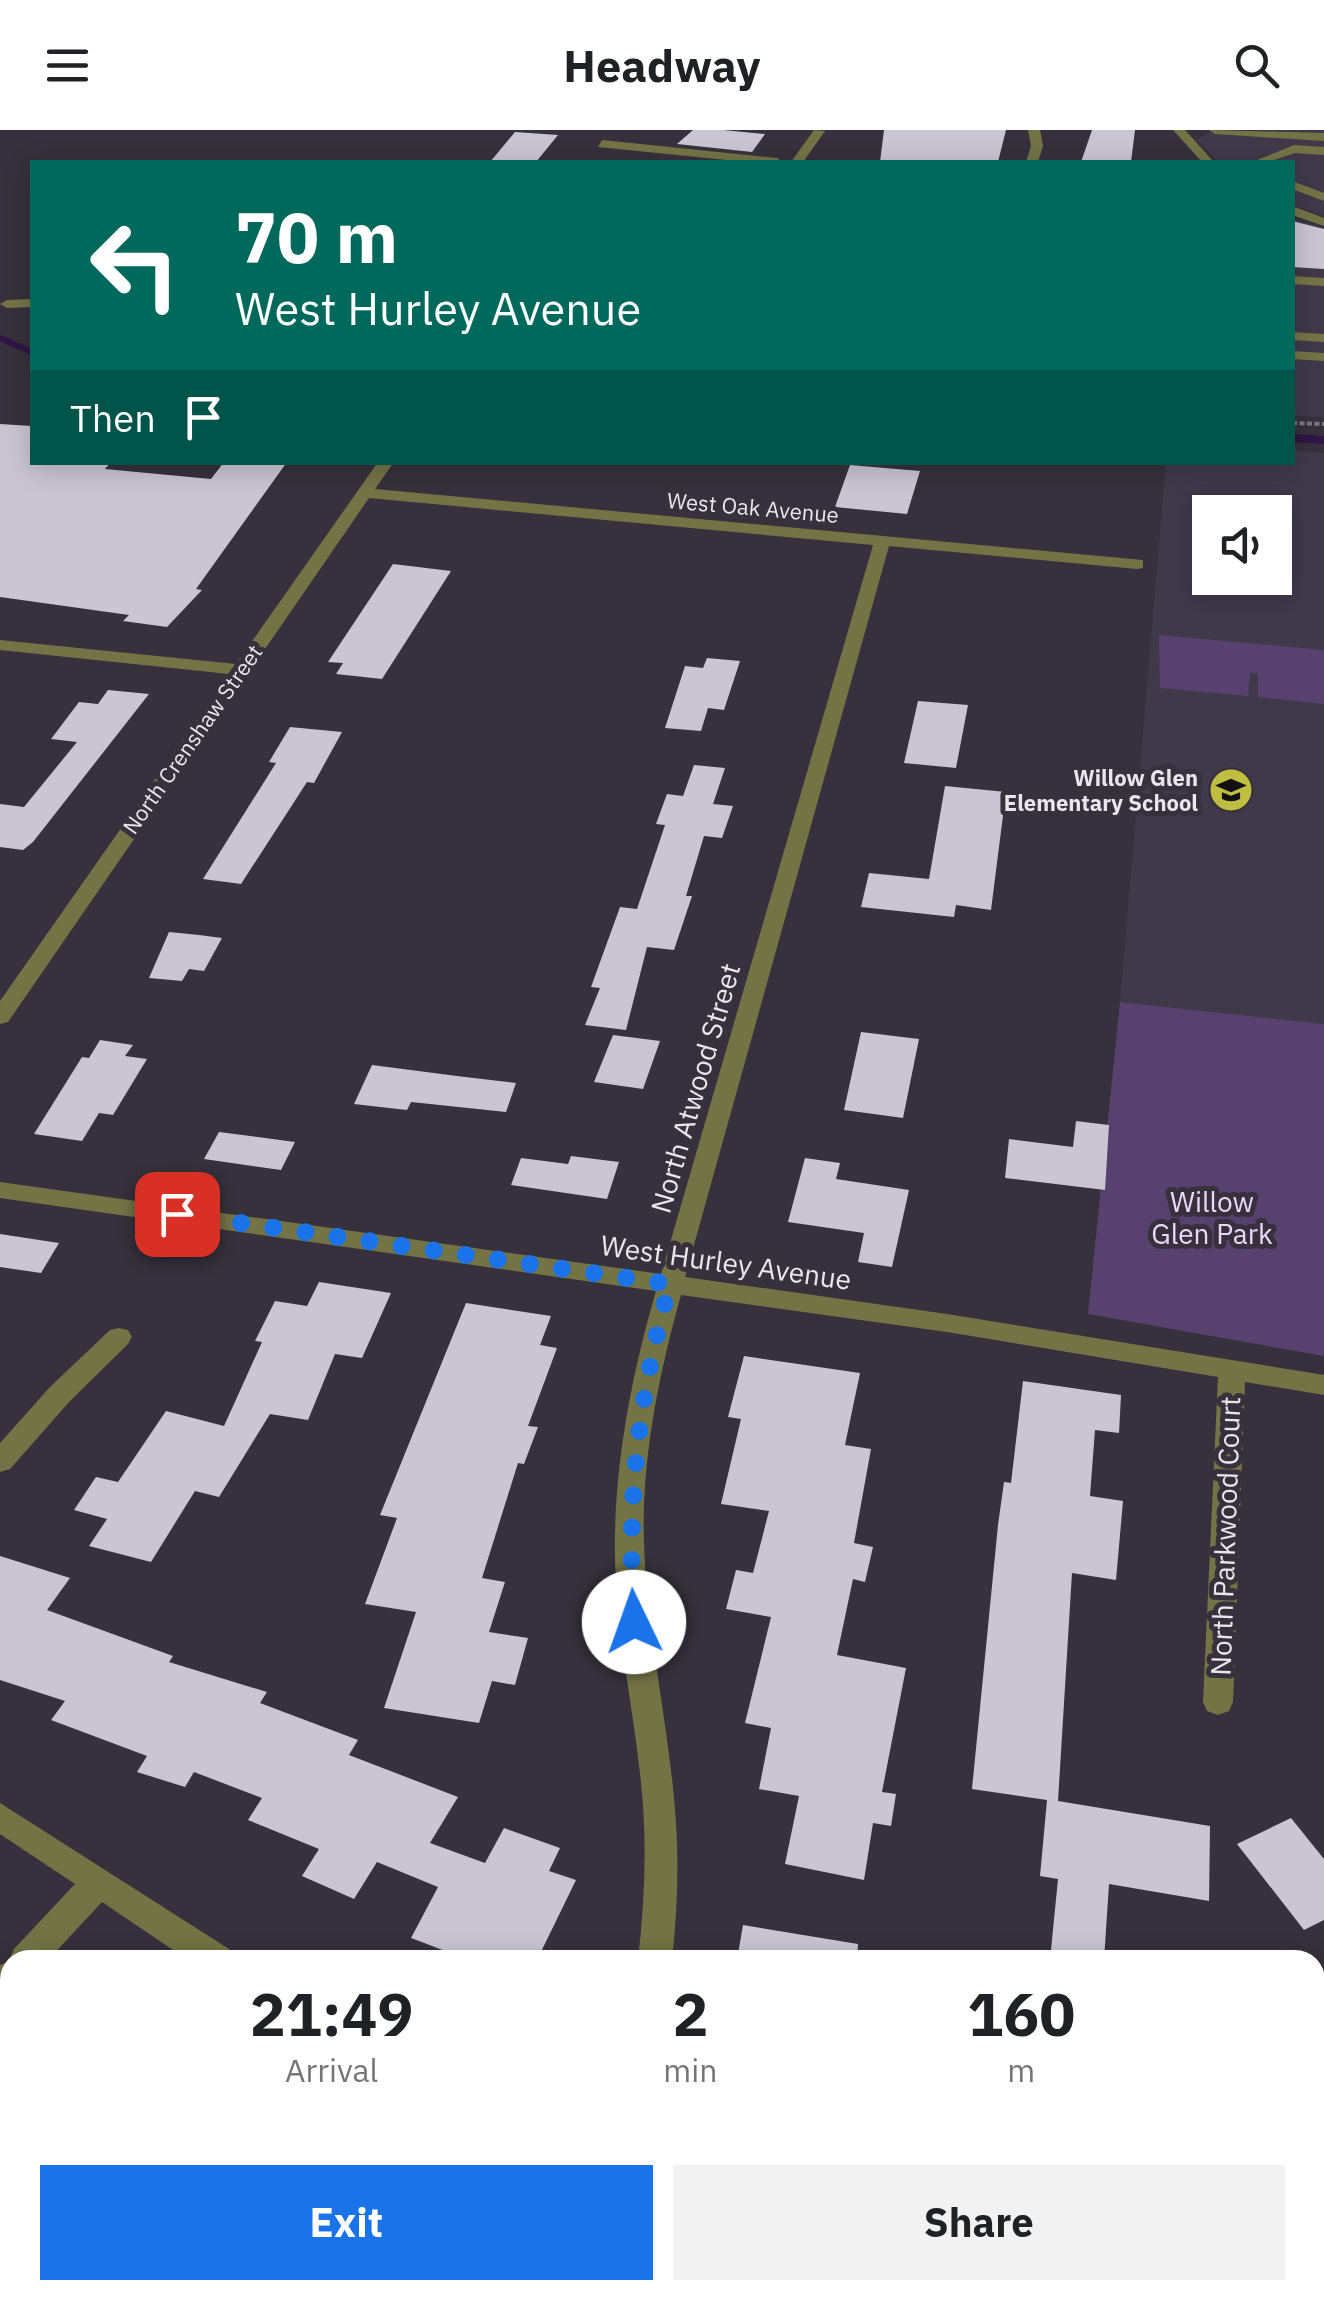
<!DOCTYPE html>
<style>
:root{--surface:#fff;--page:#f2f2f2;--text:#202124;--muted:#757577;--accent:#1a73e8}
body{margin:0;font-family:"IBM Plex Sans",sans-serif;background:var(--page);color:var(--text);height:100vh;display:flex;flex-direction:column;font-size:38px;white-space:nowrap}
*{box-sizing:border-box;margin:0}
p{font-size:32px;color:var(--muted)}
.icon{flex:none;width:55px;height:55px;fill:none;stroke:currentColor;stroke-width:2;stroke-linecap:round;stroke-linejoin:round}
.map{position:relative;flex:1;overflow:hidden}
.panel{position:absolute;left:0px;top:1820px;width:1325px;height:350px;display:flex;flex-direction:column;background:var(--surface);border-radius:30px 30px 0 0;box-shadow:0 5px 25px #0003}
.panel>*{flex:none}
.top-card{position:absolute;left:30px;top:30px;width:1265px;height:305px;border-radius:0px;box-shadow:0 5px 25px #0003;background:#00695c;color:#fff;overflow:hidden}
.controls{position:absolute;left:1192px;top:365px;display:grid;gap:20px}
.controls a{display:grid;place-items:center;width:100px;height:100px;border-radius:0px;background:var(--surface);box-shadow:0 5px 25px #0003;font-size:50px}
.pin{position:absolute;display:grid;place-items:center;width:85px;height:85px;color:#fff;margin:-42px;border-radius:20px;box-shadow:0 5px 15px #0006}
.me{position:absolute;width:110px;margin:-55px;rotate:357deg;stroke-linejoin:round;filter:drop-shadow(0 0 8px #0008)}
.turn{display:flex;align-items:center;gap:35px;height:210px;padding:0 40px;font-size:45px}
.turn .icon{width:130px;height:130px;stroke-width:2.5}
.turn b{display:block;font-size:70px;line-height:85px}
.then{display:flex;align-items:center;height:95px;padding:0 40px;background:#0003;gap:20px;font-size:38px}
.eta{display:flex;justify-content:space-evenly;align-items:center;height:170px;text-align:center}
.eta b{font-size:60px;font-weight:700;line-height:70px}
.action{display:flex;gap:20px;margin-top:auto;padding:20px 40px}
.action a{flex:1;height:115px;border-radius:0px;background:var(--accent);color:#fff;font-size:40px;font-weight:700;line-height:115px;text-align:center}
.action a+a{background:var(--page);color:var(--text)}
header{display:flex;justify-content:space-between;align-items:center;height:130px;padding:0 40px;background:var(--surface);font-size:45px;font-weight:700}
.map>svg:first-child{display:block}
.built{fill:#40394a;fill-rule:evenodd}
.green{fill:#57426f}
.lines{fill:none;stroke-linecap:round;stroke-linejoin:round}
.stream-far1{stroke:#2e1645;stroke-width:6}
.stream{stroke:#2e1645;stroke-width:8}
.building{fill:#cac5d3}
.path{stroke:#7c7881;stroke-width:4;stroke-dasharray:5 2.5;stroke-linecap:butt}
.minor{fill:#737446;fill-rule:evenodd}
.route{stroke:#1a73e8;stroke-width:18;stroke-dasharray:0 32.4}
.labels{text-anchor:middle;dominant-baseline:central;stroke-width:10;stroke-linejoin:round;paint-order:stroke}
.far-street-label{font-size:22px;fill:#e9e6ed;stroke:#36313c}
.far-poi-label{font-size:22px;font-weight:bold;fill:#e9e6ed;stroke:#36313c;text-anchor:end}
.street-label{font-size:28px;fill:#e9e6ed;stroke:#36313c}
.park-label{font-size:28px;fill:#e5d8f8;stroke:#36313c}
</style>
<header><svg class="icon" aria-label="menu" viewBox="0 0 24 24"><path d="M4 6h16M4 12h16M4 18h16"/></svg>Headway<svg class="icon" aria-label="search" viewBox="0 0 24 24"><circle cx="10" cy="10" r="6"/><path d="M15 15l6 6"/></svg></header>
<div class="map">
<svg width="1324" height="2170" viewBox="0 0 1324 2170">
<rect width="100%" height="100%" fill="#36313c"/>
<g class="built">
<path d="M1215 0H1324V86L1293 75 1292 32H1219L1196 10Z"/>
<path d="M1292 88 1324 98V288L1293 285Z"/>
<path d="M1293 320 1324 323V894L1120 872 1166 333 1292 332ZM1210 382H1275V448H1210Z"/>
</g>
<g class="green">
<path d="M1159 505 1324 520V574L1258 567V544L1250 543 1248 566 1160 558Z"/>
<path d="M1120 872 1324 894V1226L1088 1184Z"/>
</g>
<g class="lines">
<path class="stream-far1" d="M0 208 32 222"/>
<path class="stream" d="M1292 308 1324 310"/>
</g>
<g class="building">
<path d="M693 0H723L765 4 752 22 677 14Z"/>
<path d="M884 0H1006L998 32H880Z"/>
<path d="M1092 0H1135L1131 32H1081Z"/>
<path d="M515 2 558 5 536 32H490Z"/>
<path d="M1292 91 1324 99V139L1292 137Z"/>
<path d="M0 294 32 296V332H111L105 339 211 349 224 332H287L196 459 202 460 167 497 123 491 129 485 0 467Z"/>
<path d="M850 335 920 341 907 384 835 377Z"/>
<path d="M393 434 451 441 382 549 336 544 343 533 328 532Z"/>
<path d="M707 528 740 531 724 580 708 578 701 601 665 598 685 536 703 538Z"/>
<path d="M108 560 149 564 33 712 23 720 0 717V674L24 677 77 612 51 609 79 572 98 574Z"/>
<path d="M918 571 968 575 956 638 904 633Z"/>
<path d="M290 597 342 602 314 653 307 652 241 754 203 749 276 633 269 632Z"/>
<path d="M694 635 725 638 713 674 733 676 722 708 704 706 686 766H692L674 820 647 817 626 900 585 895 600 858 591 857 620 777 637 779 665 695 656 694 667 664 683 666Z"/>
<path d="M945 656 1006 662 991 780 956 775 954 787 861 777 869 743 929 749Z"/>
<path d="M169 802 199 805 222 808 204 841 189 839 182 851 149 848Z"/>
<path d="M861 902 919 909 903 988 844 980Z"/>
<path d="M613 905 660 911 643 959 594 952Z"/>
<path d="M100 910 133 915 125 926 147 929 113 985 99 983 82 1011 34 1004 82 927 89 928Z"/>
<path d="M372 935 457 946 516 953 506 982 411 972 407 980 354 974Z"/>
<path d="M1076 991 1109 995 1105 1060 1005 1048 1009 1009 1073 1017Z"/>
<path d="M219 1002 295 1012 281 1040 204 1029Z"/>
<path d="M571 1026 619 1032 607 1069 511 1055 521 1028 568 1034Z"/>
<path d="M805 1028 840 1033 836 1049 909 1060 892 1137 858 1132 864 1103 788 1092Z"/>
<path d="M0 1104 59 1113 41 1143 0 1137Z"/>
<path d="M319 1152 391 1163 362 1228 335 1224 308 1290 270 1284 219 1367 195 1361 151 1432 89 1416 107 1389 74 1380 96 1347 118 1352 166 1281 224 1296 262 1212 255 1211 275 1171 307 1176Z"/>
<path d="M466 1173 551 1186 540 1215 557 1218 528 1296 538 1297 524 1334 518 1333 482 1448 505 1452 489 1502 528 1508 515 1555 492 1551 479 1593 384 1578 416 1482 365 1474 397 1388 380 1385Z"/>
<path d="M744 1226 860 1243 845 1315 871 1319 854 1413 873 1417 865 1452 853 1449 837 1525 906 1538 882 1662 896 1664 891 1696 873 1693 864 1750 785 1734 799 1666 759 1659 771 1598 745 1593 771 1487 726 1479 736 1440 753 1443 769 1381 721 1374 741 1289 728 1287Z"/>
<path d="M1023 1251 1121 1265 1119 1303 1095 1300 1090 1366 1123 1371 1116 1450 1072 1443 1058 1671 1210 1696 1209 1771 1109 1754 1104 1830H1050L1058 1749 1040 1746 1047 1670 972 1659 998 1395 1004 1352 1011 1353Z"/>
<path d="M0 1426 70 1448 47 1480 173 1526 169 1532 267 1562 260 1573 358 1610 349 1625 458 1667 430 1713 485 1733 504 1698 560 1718 549 1741 576 1750 537 1830H469L411 1808 438 1757 377 1732 354 1769 302 1746 319 1719 248 1690 262 1668 194 1642 185 1657 137 1642 147 1626 51 1590 65 1571 0 1550Z"/>
<path d="M1291 1688 1324 1729V1790L1304 1800 1237 1714Z"/>
<path d="M743 1795 858 1814 857 1830H737Z"/>
</g>
<g class="lines">
<path class="path" d="M1292 293 1324 294"/>
<g class="minor">
<path d="M814 0 825 1 803 32H791Z"/>
<path d="M1028 0H1040L1043 16 1038 32H1026L1031 16Z"/>
<path d="M1173 0H1185L1214 32H1202Z"/>
<path d="M1209 0 1324 3V11L1215 4Z"/>
<path d="M602 10 777 28 783 32H746L598 17Z"/>
<path d="M1294 15 1324 17V25L1295 23 1268 32H1252Z"/>
<path d="M1292 51 1324 63V71L1292 59Z"/>
<path d="M1292 76 1324 88V96L1292 85Z"/>
<path d="M1292 146 1324 148V156L1292 154Z"/>
<path d="M32 169V177L7 178 0 174 7 170Z"/>
<path d="M1292 202 1324 204V212L1292 210Z"/>
<path d="M1292 221 1324 223V231L1292 229Z"/>
<path d="M378 332H394L375 359 1143 430V438L1137 439 889 416 685 1147 947 1184 1324 1245V1265L1245 1252 1233 1572 1229 1581 1218 1585 1207 1581 1203 1572 1218 1247 947 1202 681 1165C659 1243 641 1332 644 1413 647 1507 670 1599 676 1693 679 1739 677 1784 672 1830H638C643 1785 646 1740 644 1694 640 1598 613 1504 615 1407 616 1325 633 1240 656 1161L0 1068V1052L661 1144 873 415 369 368 8 892 0 894V871L229 544 0 520V510L236 534Z"/>
<path d="M119 1198 128 1200 132 1207 128 1214 70 1271 10 1339 0 1342V1313L50 1257 110 1200Z"/>
<path d="M0 1673 229 1819 234 1830H188L102 1772 48 1830H10V1869L0 1873V1835L10 1831 9 1830 14 1819 75 1754 0 1704Z"/>
<path d="M1315 2112 1324 2114V2152L1315 2150Z"/>
<path d="M1315 2150 1319 2170H1281V2160H1315Z"/>
<path d="M556 2160H594L590 2170H552Z"/>
</g>
</g>
<g class="lines">
<path class="route" d="M177 1084 670 1154C638 1267 626 1374 634 1492"/>
</g>
<defs>
<symbol id="school-disc" viewBox="-11 -11 22 22"><circle r="9.5" fill="#bfbe41" stroke="#36313c"/><path d="M0-5L7-2L0 1L-7-2ZM-4 1L0 2.5L4 1V4Q0 6-4 4Z" fill="#111"/></symbol>
</defs>
<g fill-rule="evenodd">
<use href="#school-disc" x="1206" y="635" width="50" height="50"/>
</g>
<g class="labels">
<g class="far-street-label">
<text transform="translate(753 377) rotate(5)">West Oak Avenue</text>
<text transform="translate(192 609) rotate(-55)">North Crenshaw Street</text>
</g>
<g class="far-poi-label">
<text x="1198" y="647">Willow Glen<tspan x="1198" dy="25">Elementary School</tspan></text>
</g>
<g class="street-label">
<text transform="translate(695 958) rotate(-74)">North Atwood Street</text>
<text transform="translate(726 1132) rotate(8)">West Hurley Avenue</text>
<text transform="translate(1225 1406) rotate(-88)">North Parkwood Court</text>
</g>
<g class="park-label">
<text x="1212" y="1071">Willow<tspan x="1212" dy="32">Glen Park</tspan></text>
</g>
</g>
</svg>
<div class="controls">
<a><svg class="icon" aria-label="sound" viewBox="0 0 24 24"><path d="M4 9h4l5-4v14l-5-4H4zM17 9q2 3 0 6"/></svg></a>
</div>
<div class="pin" style="left:177px;top:1084px;background:#d93025"><svg class="icon" aria-label="arrive" viewBox="0 0 24 24"><path d="M6 21V4h12l-3 4 3 4H6"/></svg></div>
<svg class="me" style="left:634px;top:1492px" viewBox="-20 -20 40 40"><circle r="19" fill="#fff"/><path d="M0-13L10 11 0 6-10 11z" fill="#1a73e8"/></svg>
<div class="top-card">
<div class="turn"><svg class="icon" aria-label="left" viewBox="0 0 24 24"><path d="M17 20v-9H6M10 6l-5 5 5 5"/></svg><div><b>70 m</b>West Hurley Avenue</div></div>
<div class="then">Then<svg class="icon" aria-label="arrive" viewBox="0 0 24 24"><path d="M6 21V4h12l-3 4 3 4H6"/></svg></div>
</div>
<section class="panel">
<div class="eta">
<div><b>21:49</b><p>Arrival</p></div>
<div><b>2</b><p>min</p></div>
<div><b>160</b><p>m</p></div>
</div>
<div class="action"><a>Exit</a><a>Share</a></div>
</section>
</div>
